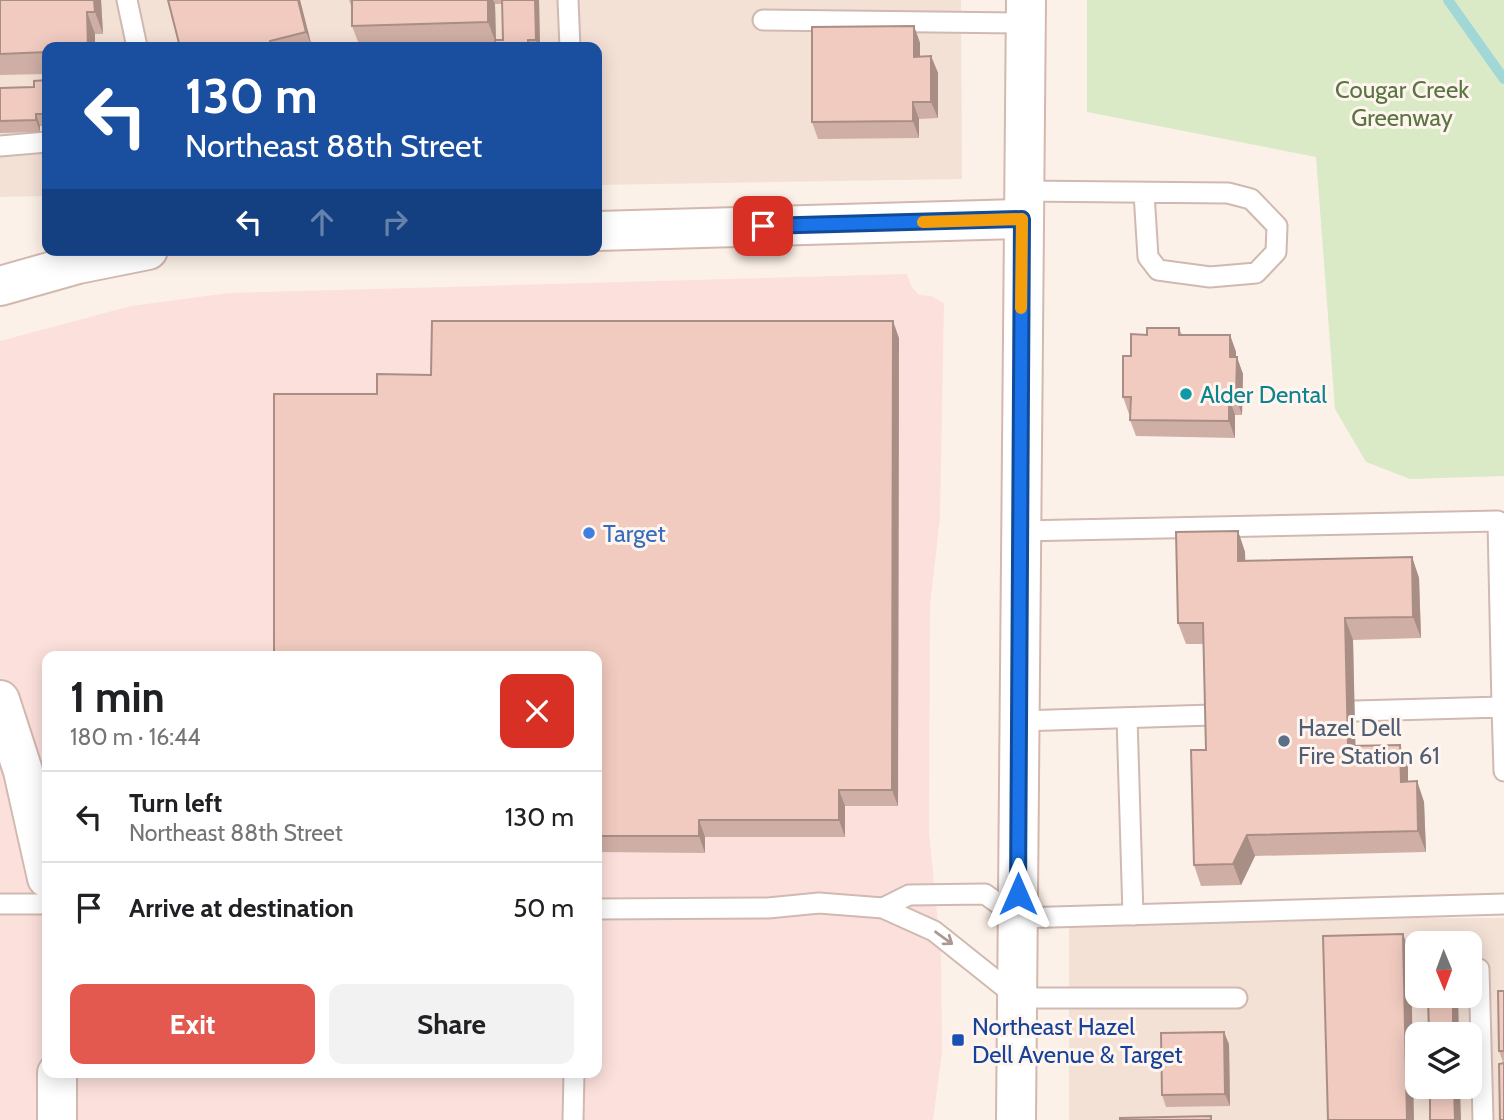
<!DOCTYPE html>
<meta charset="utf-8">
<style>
:root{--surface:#fff;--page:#f2f2f2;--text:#202124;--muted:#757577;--line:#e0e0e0;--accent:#e35950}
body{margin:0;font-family:Cabin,sans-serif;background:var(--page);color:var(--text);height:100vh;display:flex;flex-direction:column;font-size:26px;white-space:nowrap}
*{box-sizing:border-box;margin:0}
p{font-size:23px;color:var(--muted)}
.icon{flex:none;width:38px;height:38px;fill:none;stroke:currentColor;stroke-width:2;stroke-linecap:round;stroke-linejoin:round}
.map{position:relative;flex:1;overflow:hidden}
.drawer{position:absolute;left:42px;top:651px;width:560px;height:427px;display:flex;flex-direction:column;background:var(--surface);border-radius:14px;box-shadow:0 4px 18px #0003}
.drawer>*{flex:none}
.hud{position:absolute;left:42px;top:42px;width:560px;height:214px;border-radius:14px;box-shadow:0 4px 18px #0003;background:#1a4fa0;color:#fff;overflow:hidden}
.needle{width:46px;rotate:179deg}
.fabs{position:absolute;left:1405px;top:931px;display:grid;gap:14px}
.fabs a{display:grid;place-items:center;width:77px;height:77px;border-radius:14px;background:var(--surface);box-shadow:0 4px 18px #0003;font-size:35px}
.pin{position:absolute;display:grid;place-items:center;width:60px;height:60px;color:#fff;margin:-30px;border-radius:14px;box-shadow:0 4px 10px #0006}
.me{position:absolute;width:77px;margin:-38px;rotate:0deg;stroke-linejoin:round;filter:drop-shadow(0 0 5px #0008)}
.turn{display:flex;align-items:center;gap:24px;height:147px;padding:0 28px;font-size:32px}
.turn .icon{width:91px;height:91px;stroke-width:2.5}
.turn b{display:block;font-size:49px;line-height:60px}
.lanes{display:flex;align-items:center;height:66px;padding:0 28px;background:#0003;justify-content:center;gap:35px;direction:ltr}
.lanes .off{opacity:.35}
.round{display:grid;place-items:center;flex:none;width:74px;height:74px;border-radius:14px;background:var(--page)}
.head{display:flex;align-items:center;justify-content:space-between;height:119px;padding:0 28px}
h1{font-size:42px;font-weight:800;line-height:52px}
.cta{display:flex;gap:14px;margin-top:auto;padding:14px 28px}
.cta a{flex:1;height:80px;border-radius:14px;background:var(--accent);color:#fff;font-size:28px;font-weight:800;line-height:80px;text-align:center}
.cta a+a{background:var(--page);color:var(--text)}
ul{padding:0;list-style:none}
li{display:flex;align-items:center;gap:21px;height:91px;padding:0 28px;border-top:2px solid var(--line)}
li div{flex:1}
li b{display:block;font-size:26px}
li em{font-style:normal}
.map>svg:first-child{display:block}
.residential{fill:#f4e1d6;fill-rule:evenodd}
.commercial{fill:#fce0dc;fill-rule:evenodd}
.green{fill:#daeac6}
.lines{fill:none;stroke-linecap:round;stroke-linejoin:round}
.stream{stroke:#a2d7d7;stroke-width:10}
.lane-casing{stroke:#d0b9b0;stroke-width:23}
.secondary-casing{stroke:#d3b8ae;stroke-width:42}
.lane{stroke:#fff;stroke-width:19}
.secondary{stroke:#fff;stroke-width:38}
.wall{fill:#cfafa5}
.shaded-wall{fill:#a98e86}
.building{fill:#f1cbc0;stroke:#a98e86;stroke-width:2}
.oneway{stroke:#ad9894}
.route-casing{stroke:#114b97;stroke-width:18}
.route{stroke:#1a73e8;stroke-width:12}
.slow{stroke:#f59e0b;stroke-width:12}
.culture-dot{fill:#0f9aa8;stroke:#fff5ee;stroke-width:2.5}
.shop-dot{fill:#3f7fe0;stroke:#fff5ee;stroke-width:2.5}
.service-dot{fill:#5c6f8a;stroke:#fff5ee;stroke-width:2.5}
.transit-dot{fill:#1a4fb4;stroke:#fff5ee;stroke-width:2.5}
.labels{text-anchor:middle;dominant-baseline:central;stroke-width:6;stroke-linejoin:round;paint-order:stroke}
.park-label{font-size:24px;fill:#597541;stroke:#fff5ee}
.culture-label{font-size:24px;fill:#0d838f;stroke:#fff5ee;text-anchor:start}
.shop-label{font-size:24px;fill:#366cbe;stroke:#fff5ee;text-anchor:start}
.service-label{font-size:24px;fill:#4e5e75;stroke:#fff5ee;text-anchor:start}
.transit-label{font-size:24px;fill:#164399;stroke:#fff5ee;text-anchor:start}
</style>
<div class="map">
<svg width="1504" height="1120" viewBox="0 0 1504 1120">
<rect width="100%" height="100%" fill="#fcf1e8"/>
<g class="residential">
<path d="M0 0H961L962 179 597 185V47H47V196L0 197Z"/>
<path d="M1069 917 1504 918V1120H1069ZM1418 943H1470V996H1418ZM1418 1034H1470V1087H1418Z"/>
</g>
<path class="commercial" d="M907 274 911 286 919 295 931 296 944 303 940 518 930 605 929 832 941 955 942 1052 933 1120H0V341L131 306 229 293ZM47 656H597V1073H47Z"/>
<path class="green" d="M1087 0H1504V476L1410 479 1366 462 1335 409 1316 157 1087 112Z"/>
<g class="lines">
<path class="stream" d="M1448 0 1504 79"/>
<defs>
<g id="lane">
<path d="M127 0 137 47"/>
<path d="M568 0 570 47"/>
<path d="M763 20 1025 23"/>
<path d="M0 146 47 142"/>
<path d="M1022 191 1228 193 1251 199 1277 226 1276 252 1256 273 1210 277 1158 270 1148 257 1144 193"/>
<path d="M1020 531 1498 521 1502 707"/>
<path d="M1355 711 1502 707 1504 771"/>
<path d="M1127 718 1133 915"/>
<path d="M1019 721 1212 715"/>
<path d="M0 904H47"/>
<path d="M883 908 909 895 985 894 1018 918 1504 904"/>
<path d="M597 909 768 908 819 903 883 908 934 931 1018 998H1237"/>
<path d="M1479 969 1483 1120"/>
<path d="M573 1120 574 1073"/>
</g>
<g id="secondary">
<path d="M597 231 1022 219"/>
<path d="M0 286 78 264 148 250"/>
<path d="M0 700 23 771 47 878"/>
<path d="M57 1073V1120"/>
<path d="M1016 1120 1026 0"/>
</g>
</defs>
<use href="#lane" class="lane-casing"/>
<use href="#secondary" class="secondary-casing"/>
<use href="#lane" class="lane"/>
<use href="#secondary" class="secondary"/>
</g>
<g class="wall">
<path d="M0 0H101L103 34H95V47H47V74L0 75Z"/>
<path d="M300 0 312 47H180Z"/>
<path d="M349 0H502V4H495L496 40H503L502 0H539L540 47H495V43L360 47 352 26V8Z"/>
<path d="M914 26 920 43V56H931L938 73V118L919 119V138L818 139 812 122Z"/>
<path d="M47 80V126H40V132L0 133V88L34 87Z"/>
<path d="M1179 328 1182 335H1230L1236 352V357L1243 374 1242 415H1235V438L1136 436 1130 420V414H1129L1123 397 1131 356 1147 335Z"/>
<path d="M899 338 898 806H845V837H705V853L597 852V656L377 394 431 375Z"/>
<path d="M1238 531 1245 552V561L1412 557 1419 578 1421 638 1353 640 1355 746 1408 766V782L1417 781 1424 802 1426 852 1255 856 1241 885 1201 886 1194 865 1206 750 1203 644H1186L1178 623Z"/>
<path d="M1504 991V1062H1503L1499 1051Z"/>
<path d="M1229 1044 1230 1106 1166 1107 1162 1095Z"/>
</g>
<g class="shaded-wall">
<path d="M94 0H101L103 34 95 12Z"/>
<path d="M298 0H300L312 47 306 32Z"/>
<path d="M488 0H493L495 4 496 43 488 22Z"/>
<path d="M535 0H539L540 47H538L536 40Z"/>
<path d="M87 12 95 34V47H88Z"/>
<path d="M914 26 920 43V73L914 57Z"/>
<path d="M931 56 938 73V118L931 102Z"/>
<path d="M913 102 919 119V138L913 121Z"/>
<path d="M36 114 40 126V132L36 120Z"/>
<path d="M893 321 899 338 898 806 892 790Z"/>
<path d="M1230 335 1236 352V373L1230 357Z"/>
<path d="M1237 357 1243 374 1242 415 1236 398Z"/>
<path d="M1229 398 1235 415V438L1229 421Z"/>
<path d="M1238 531 1245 552 1246 582 1238 561Z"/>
<path d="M1412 557 1419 578 1421 638 1413 617Z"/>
<path d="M1345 618 1353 640 1356 767 1348 746Z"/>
<path d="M1400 745 1408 766V803L1401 782Z"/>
<path d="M1417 781 1424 802 1426 852 1418 831Z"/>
<path d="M839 790 845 806V837L839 820Z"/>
<path d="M699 820 705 837V853L699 836Z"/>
<path d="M1247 835 1255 856 1241 885 1233 864Z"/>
<path d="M1403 934 1411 955 1414 1120H1407Z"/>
<path d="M1453 996H1458L1459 1034H1453Z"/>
<path d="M1224 1032 1229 1044 1230 1106 1225 1094Z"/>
<path d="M1454 1087H1460L1461 1120H1455Z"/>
</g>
<g class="building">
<path d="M0 0H94L95 12H87L88 47H47V52L0 54Z"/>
<path d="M168 0H298L306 32 270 41 271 47H180Z"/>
<path d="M352 0H488V22L352 26Z"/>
<path d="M502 0H535L536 40H528V47H495V40H503Z"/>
<path d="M914 26V57L931 56V102H913V121L812 122V27Z"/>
<path d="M371 45 479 47H371Z"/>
<path d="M47 80V114H36V120L0 121V88L34 87V81Z"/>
<path d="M432 321H893L892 790H839V820H699V836H597V656H274V394H377V374L431 375Z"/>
<path d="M1147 328H1179V335H1230V357H1237L1236 398H1229V421L1130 420 1131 397H1123V356H1131V334L1147 335Z"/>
<path d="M1238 531V561L1412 557 1413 617 1345 618 1348 746 1400 745 1401 782 1417 781 1418 831 1247 835 1233 864 1194 865 1191 750H1206L1203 623H1178L1176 532Z"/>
<path d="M1403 934 1407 1120H1328L1323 936Z"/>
<path d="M1498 991H1504V1051H1499Z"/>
<path d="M1428 996H1453V1034H1429Z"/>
<path d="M1224 1032 1225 1094 1162 1095 1161 1033Z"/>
<path d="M1504 1063V1120H1500L1499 1064Z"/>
<path d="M1430 1087H1454L1455 1120H1430Z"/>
<path d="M1211 1116V1120H1120V1118Z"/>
</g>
<defs><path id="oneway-shaft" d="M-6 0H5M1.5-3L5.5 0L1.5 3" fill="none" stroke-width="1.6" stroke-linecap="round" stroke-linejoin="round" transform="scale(1.75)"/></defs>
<use class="oneway" href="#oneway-shaft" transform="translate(944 938) rotate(36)"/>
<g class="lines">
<defs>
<path id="route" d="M763 226 1022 219 1018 894"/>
</defs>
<use href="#route" class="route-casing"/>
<use href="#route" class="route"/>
<path class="slow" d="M923 222 1022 219 1021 308"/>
</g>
<circle class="culture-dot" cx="1186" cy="394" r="7"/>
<circle class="shop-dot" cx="589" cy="533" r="7"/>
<circle class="service-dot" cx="1284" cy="741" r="7"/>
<rect class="transit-dot" x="951" y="1033" width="14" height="14" rx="3.5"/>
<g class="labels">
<g class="park-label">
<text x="1402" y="89">Cougar Creek<tspan x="1402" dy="28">Greenway</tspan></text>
</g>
<g class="culture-label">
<text x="1200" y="394">Alder Dental</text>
</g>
<g class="shop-label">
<text x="603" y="533">Target</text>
</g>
<g class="service-label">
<text x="1298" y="727">Hazel Dell<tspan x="1298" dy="28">Fire Station 61</tspan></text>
</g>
<g class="transit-label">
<text x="972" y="1026">Northeast Hazel<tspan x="972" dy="28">Dell Avenue &amp; Target</tspan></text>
</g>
</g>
</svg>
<div class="fabs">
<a><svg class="needle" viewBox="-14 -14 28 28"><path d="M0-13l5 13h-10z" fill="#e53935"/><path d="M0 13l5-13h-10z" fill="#757577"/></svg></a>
<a><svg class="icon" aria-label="layers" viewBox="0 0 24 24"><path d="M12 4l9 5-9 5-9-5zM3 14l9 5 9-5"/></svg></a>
</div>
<div class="pin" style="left:763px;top:226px;background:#d93025"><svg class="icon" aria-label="arrive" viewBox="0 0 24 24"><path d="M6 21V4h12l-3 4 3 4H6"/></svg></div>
<svg class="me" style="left:1018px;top:894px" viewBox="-20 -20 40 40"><path d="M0-17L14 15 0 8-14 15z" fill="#1a73e8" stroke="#fff" stroke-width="4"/></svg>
<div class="hud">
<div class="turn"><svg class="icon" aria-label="left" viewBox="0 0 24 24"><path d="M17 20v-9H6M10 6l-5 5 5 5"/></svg><div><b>130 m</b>Northeast 88th Street</div></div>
<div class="lanes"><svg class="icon" aria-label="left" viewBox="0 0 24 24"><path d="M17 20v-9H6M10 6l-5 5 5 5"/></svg><svg class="icon off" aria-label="ahead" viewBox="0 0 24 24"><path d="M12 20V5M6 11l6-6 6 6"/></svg><svg class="icon off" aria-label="right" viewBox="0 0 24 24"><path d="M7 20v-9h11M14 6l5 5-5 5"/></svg></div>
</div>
<section class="drawer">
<div class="head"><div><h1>1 min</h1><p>180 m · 16:44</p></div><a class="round" style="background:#d93025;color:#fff"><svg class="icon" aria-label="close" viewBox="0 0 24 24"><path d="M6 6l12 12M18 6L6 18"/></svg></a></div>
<ul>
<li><svg class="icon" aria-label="left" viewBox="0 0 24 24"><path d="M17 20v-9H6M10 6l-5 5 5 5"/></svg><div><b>Turn left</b><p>Northeast 88th Street</p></div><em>130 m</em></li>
<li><svg class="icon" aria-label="arrive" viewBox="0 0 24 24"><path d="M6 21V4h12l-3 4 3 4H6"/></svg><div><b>Arrive at destination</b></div><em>50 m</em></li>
</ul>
<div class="cta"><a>Exit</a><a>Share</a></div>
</section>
</div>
